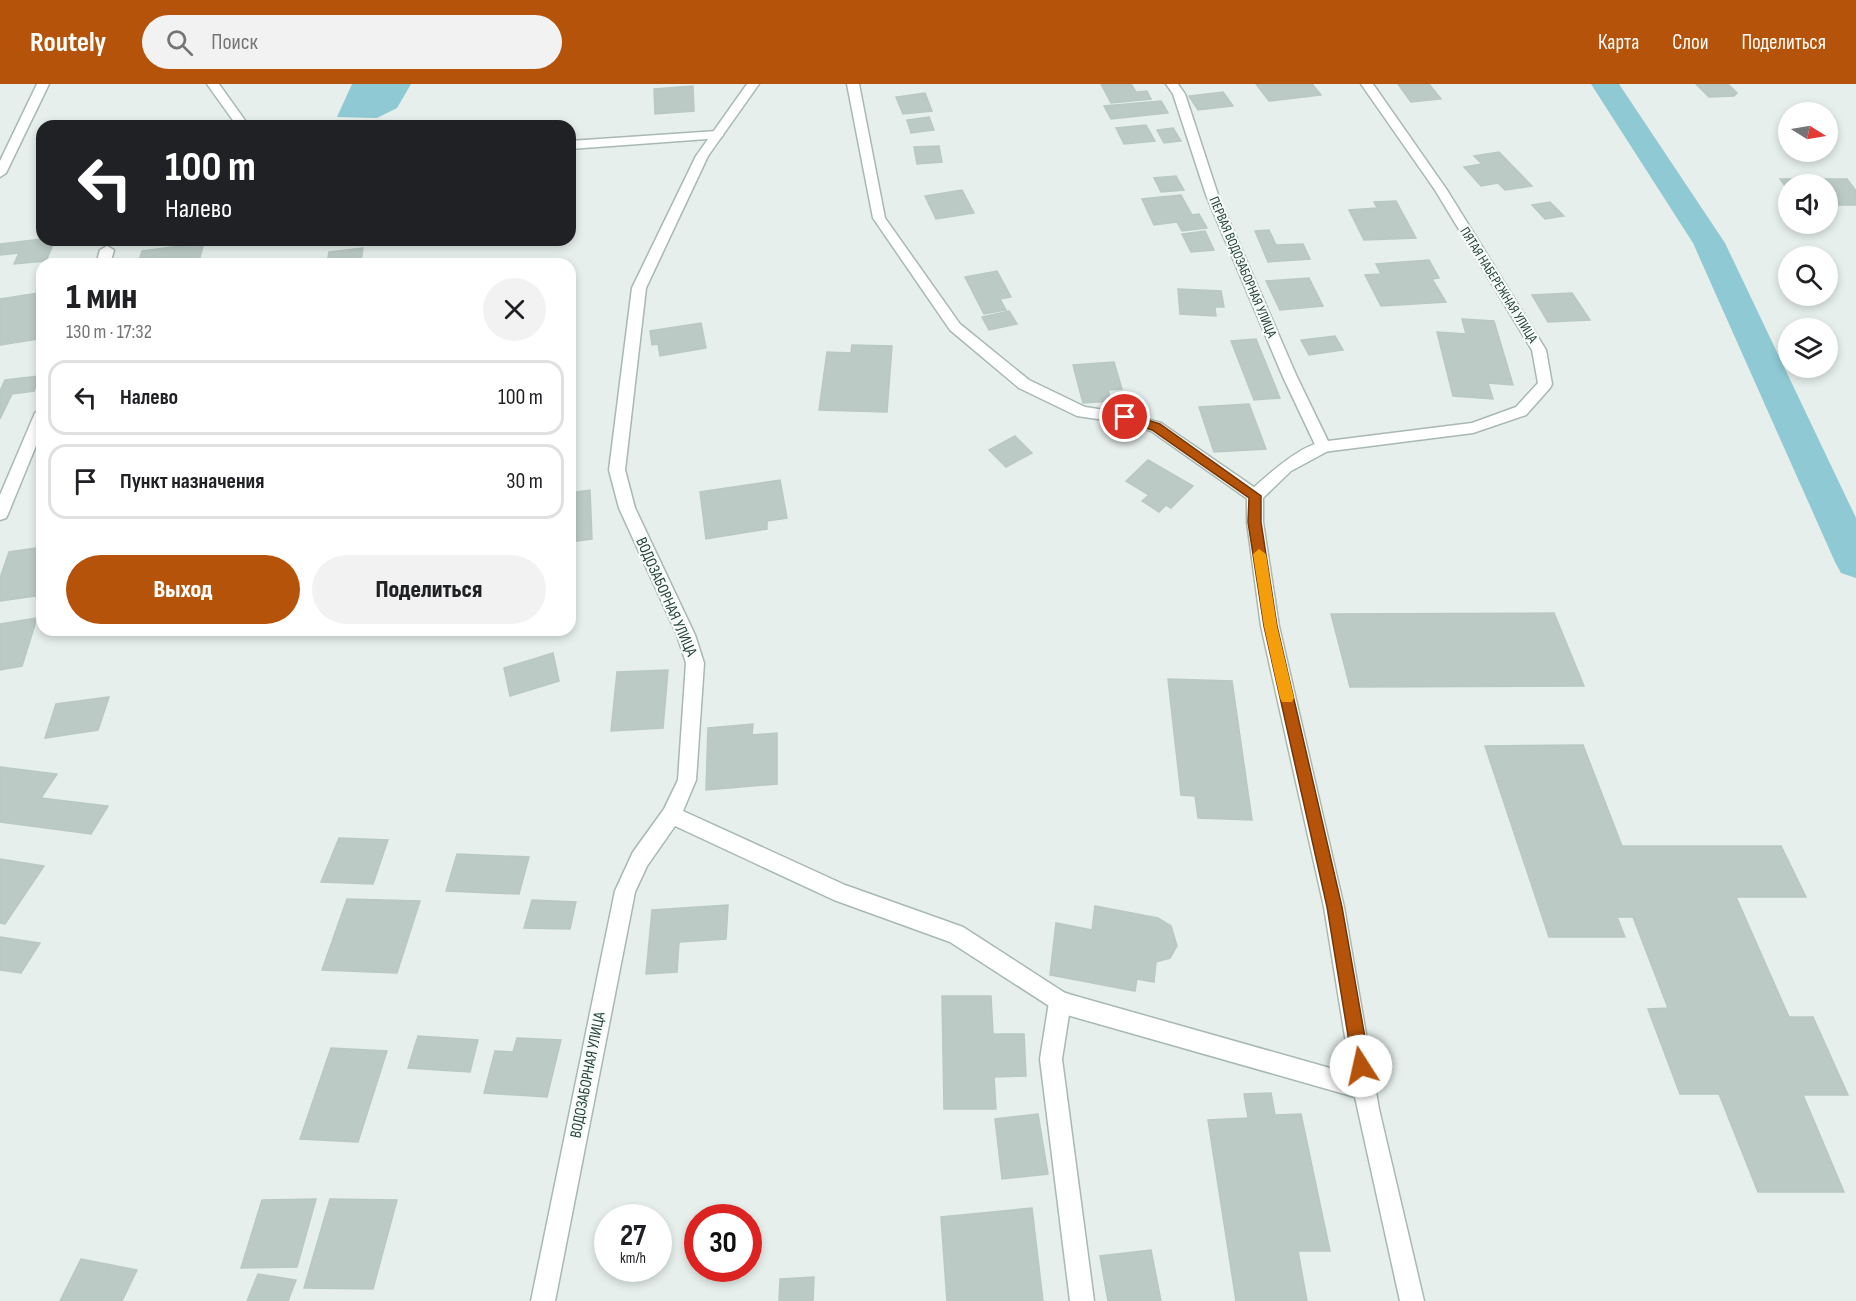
<!DOCTYPE html>
<html lang="ru">
<meta charset="utf-8">
<style>
:root{--surface:#fff;--page:#f2f2f2;--text:#202124;--muted:#757577;--line:#e0e0e0;--accent:#b45309}
body{margin:0;font-family:"Sofia Sans Condensed",sans-serif;background:var(--page);color:var(--text);height:100vh;display:flex;flex-direction:column;font-size:22px;white-space:nowrap}
*{box-sizing:border-box;margin:0}
p{font-size:20px;color:var(--muted)}
.icon{flex:none;width:33px;height:33px;fill:none;stroke:currentColor;stroke-width:2;stroke-linecap:round;stroke-linejoin:round}
.map{position:relative;flex:1;overflow:hidden}
.panel{position:absolute;left:36px;top:174px;width:540px;height:378px;display:flex;flex-direction:column;background:var(--surface);border-radius:18px;box-shadow:0 3px 9px #0003}
.panel>*{flex:none}
.top-card{position:absolute;left:36px;top:36px;width:540px;height:126px;border-radius:18px;box-shadow:0 3px 9px #0003;background:#202124;color:#fff;overflow:hidden}
.needle{width:39px;rotate:101deg}
.buttons{position:absolute;left:1778px;top:18px;display:grid;gap:12px}
.buttons a{display:grid;place-items:center;width:60px;height:60px;border-radius:50%;background:var(--surface);box-shadow:0 3px 9px #0003;font-size:30px}
.speed{position:absolute;left:594px;top:1120px;display:flex;gap:12px;font-size:30px;font-weight:700;text-align:center}
.speed>*{display:grid;place-content:center;width:78px;height:78px;border-radius:50%;background:var(--surface);box-shadow:0 3px 9px #0003;line-height:1}
.speed small{font-size:15px;font-weight:400}
.speed .limit{border:9px solid #d22;background:#fff;color:#111}
.pin{position:absolute;display:grid;place-items:center;width:51px;height:51px;color:#fff;margin:-26px;border:3px solid #fff;border-radius:50%;box-shadow:0 2px 6px #0007}
.me{position:absolute;width:66px;margin:-33px;rotate:350deg;stroke-linejoin:round;filter:drop-shadow(0 0 4px #0008)}
.turn{display:flex;align-items:center;gap:21px;height:126px;padding:0 30px;font-size:27px}
.turn .icon{width:78px;height:78px;stroke-width:2.5}
.turn b{display:block;font-size:42px;line-height:51px}
.round{display:grid;place-items:center;flex:none;width:63px;height:63px;border-radius:32px;background:var(--page)}
.overview{display:flex;align-items:center;justify-content:space-between;height:102px;padding:0 30px}
h1{font-size:36px;font-weight:800;line-height:45px}
.action{display:flex;gap:12px;margin-top:auto;padding:12px 30px}
.action a{flex:1;height:69px;border-radius:36px;background:var(--accent);color:#fff;font-size:24px;font-weight:800;line-height:69px;text-align:center}
.action a+a{background:var(--page);color:var(--text)}
ul{padding:0;list-style:none}
li{display:flex;align-items:center;gap:18px;height:75px;margin:0 12px 9px;padding:0 18px;border:3px solid var(--line);border-radius:18px}
li div{flex:1}
li b{display:block;font-size:22px}
li em{font-style:normal}
header{display:flex;align-items:center;gap:36px;box-sizing:border-box;height:84px;padding:0 30px;background:var(--accent);color:#fff}
header strong{font-size:28px}
nav{display:flex;gap:33px;margin-inline-start:auto;font-size:21px}
.search{width:420px;height:54px;background:var(--page);display:flex;align-items:center;gap:15px;box-sizing:border-box;padding:0 21px;border-radius:33px;color:var(--muted);font-size:22px}
.map>svg:first-child{display:block}
.water{fill:#8ec9d4}
.lines{fill:none;stroke-linecap:round;stroke-linejoin:round}
.canal{fill:#8ec9d4;fill-rule:evenodd}
.building{fill:#bbcac4;stroke:#b8c9c2;stroke-width:1.5}
.lane-casing{stroke:#a8b8b2;stroke-width:3}
.street-casing{stroke:#a8b8b2;stroke-width:3}
.lane{fill:#fff;fill-rule:evenodd}
.street{fill:#fff;fill-rule:evenodd}
.route{fill:#b45309;stroke:#753606;stroke-width:1.5}
.slow{fill:#f59e0b}
.labels{text-anchor:middle;dominant-baseline:central;stroke-width:4.5;stroke-linejoin:round;paint-order:stroke}
.far-street-label{font-size:14px;fill:#24423a;stroke:#f7fbf9}
.street-label{font-size:16px;fill:#24423a;stroke:#f7fbf9}
</style>
<header>
<strong>Routely</strong>
<div class="search"><svg class="icon" aria-label="search" viewBox="0 0 24 24"><circle cx="10" cy="10" r="6"/><path d="M15 15l6 6"/></svg>Поиск</div>
<nav><a>Карта</a><a>Слои</a><a>Поделиться</a></nav>
</header>
<div class="map">
<svg width="1856" height="1217" viewBox="0 0 1856 1217">
<rect width="100%" height="100%" fill="#e6efeb"/>
<path class="water" d="M352 0H411L397 24 377 34 337 33Z"/>
<g class="lines">
<path class="canal" d="M1591 0H1619L1725 159 1856 434V494L1841 489 1835 478 1693 159Z"/>
</g>
<g class="building">
<path d="M1101 0H1131L1136 8 1147 7 1151 15 1111 19Z"/>
<path d="M1256 0H1312L1321 11 1269 17Z"/>
<path d="M1398 0H1429L1441 15 1411 18Z"/>
<path d="M1696 0H1728L1737 9 1734 12 1709 13Z"/>
<path d="M693 2 694 27 655 30 654 5Z"/>
<path d="M1223 8 1233 22 1198 26 1189 12Z"/>
<path d="M925 9 932 27 903 30 896 13Z"/>
<path d="M1161 17 1168 29 1111 35 1104 22Z"/>
<path d="M929 33 934 46 911 49 907 36Z"/>
<path d="M1146 41 1155 57 1124 60 1116 44Z"/>
<path d="M1173 44 1181 57 1164 59 1157 46Z"/>
<path d="M939 62 942 78 917 80 914 63Z"/>
<path d="M1499 68 1532 102 1505 106 1498 99 1481 102 1464 83 1482 80 1474 72Z"/>
<path d="M1176 92 1184 106 1161 108 1154 94Z"/>
<path d="M1780 95H1847L1856 107V121H1827V100H1788V106Z"/>
<path d="M962 106 974 129 936 135 925 112Z"/>
<path d="M1181 111 1192 131 1199 130 1207 144 1182 147 1177 138 1154 141 1142 115Z"/>
<path d="M1396 117 1416 154 1364 156 1349 126 1377 124 1374 118Z"/>
<path d="M1550 118 1564 132 1545 135 1532 121Z"/>
<path d="M1269 146 1276 161 1303 160 1310 175 1268 178 1255 147Z"/>
<path d="M1205 147 1214 166 1191 168 1182 150Z"/>
<path d="M42 155 55 156 46 177 14 180 19 169 0 171V160Z"/>
<path d="M204 159 198 180H138L142 167Z"/>
<path d="M363 164 361 177 327 180 329 168Z"/>
<path d="M1429 176 1439 194 1432 195 1446 218 1381 222 1365 191 1381 190 1376 180Z"/>
<path d="M997 187 1011 213 1000 215 1006 226 984 230 965 193Z"/>
<path d="M1309 194 1323 222 1280 226 1266 197Z"/>
<path d="M1178 205 1221 207 1224 223H1215L1216 232 1180 230Z"/>
<path d="M39 209 36 221 42 220V240L38 255 0 261V215Z"/>
<path d="M1572 209 1590 236 1548 238 1532 211Z"/>
<path d="M1009 227 1017 240 989 246 982 233Z"/>
<path d="M1462 235 1494 237 1513 301 1488 299 1493 315 1453 312 1437 248 1466 250Z"/>
<path d="M701 239 706 264 660 272 658 260 652 261 650 247Z"/>
<path d="M1335 252 1343 266 1309 271 1301 256Z"/>
<path d="M1256 255 1280 314 1254 316 1231 257Z"/>
<path d="M852 261 892 262 887 328 819 326 827 268 851 269Z"/>
<path d="M1114 278 1122 305 1108 306 1111 317 1083 319 1073 281Z"/>
<path d="M40 292 34 307 12 310 0 335V307L5 296Z"/>
<path d="M1249 320 1266 365 1214 368 1199 323Z"/>
<path d="M573 343 575 374 570 375V344Z"/>
<path d="M1015 352 1032 369 1006 383 989 366Z"/>
<path d="M1148 376 1193 402 1171 424 1166 421 1159 428 1142 417 1149 411 1126 397Z"/>
<path d="M780 396 787 434 767 437V445L706 455 700 408Z"/>
<path d="M590 406 592 455 570 458V409Z"/>
<path d="M42 463V511L0 517V494L9 468Z"/>
<path d="M1554 529 1584 602 1350 603 1331 530Z"/>
<path d="M37 534 22 582 0 586V540Z"/>
<path d="M553 569 559 597 510 612 504 584Z"/>
<path d="M668 586 663 644 611 647 617 588Z"/>
<path d="M1168 595 1232 597 1252 736 1198 734 1195 712 1181 711Z"/>
<path d="M109 613 98 646 45 654 56 620Z"/>
<path d="M753 640 752 651 777 649V700L706 706 708 644Z"/>
<path d="M1583 661 1622 762H1781L1806 813H1736L1789 933H1813L1848 1011H1803L1844 1108H1758L1719 1010H1680L1648 925 1668 924 1633 833H1617L1625 853H1549L1485 662Z"/>
<path d="M0 683 57 690 41 714 108 722 91 750 0 738Z"/>
<path d="M339 754 388 756 373 800 321 798Z"/>
<path d="M457 770 529 773 519 810 446 807Z"/>
<path d="M0 775 44 782 5 840 0 839Z"/>
<path d="M347 815 420 817 397 889 322 886Z"/>
<path d="M532 816 576 818 570 845 524 844Z"/>
<path d="M728 821 726 855 679 858 677 888 646 890 652 826Z"/>
<path d="M1095 822 1158 834 1171 842 1177 862 1170 874 1156 878 1154 898 1137 895 1135 907 1050 891 1056 839 1092 846Z"/>
<path d="M0 853 40 859 21 889 0 886Z"/>
<path d="M942 912H991L993 950H1024L1026 992 994 993 996 1025H944Z"/>
<path d="M418 952 478 956 470 988 408 984Z"/>
<path d="M517 954 561 956 547 1013 484 1009 495 967 513 968Z"/>
<path d="M331 964 387 967 358 1058 300 1055Z"/>
<path d="M1271 1009 1275 1031 1301 1030 1330 1167H1298L1307 1217H1236L1208 1036 1248 1034 1244 1010Z"/>
<path d="M1038 1030 1048 1090 1002 1095 995 1035Z"/>
<path d="M316 1115 297 1183 241 1184 262 1116Z"/>
<path d="M330 1115 397 1116 373 1205 304 1204Z"/>
<path d="M1032 1124 1043 1217H947L941 1133Z"/>
<path d="M1151 1166 1161 1217H1108L1100 1172Z"/>
<path d="M81 1175 137 1186 122 1217H60Z"/>
<path d="M258 1190 296 1196 288 1217H247Z"/>
<path d="M814 1193 813 1217H779L780 1195Z"/>
</g>
<g class="lines">
<defs>
<g id="lane">
<path d="M37 0H49L6 89 0 93V77Z"/>
<path d="M207 0H219L249 42H237Z"/>
<path d="M847 0H859L885 134 960 240 1029 296 1085 323 1125 329 1161 339 1261 408 1263 412 1261 416H1249L1151 347 1125 339 1077 332 1019 304 950 246 873 134Z"/>
<path d="M1166 0H1178L1185 10 1218 111 1297 293 1328 357 1472 339 1516 323 1538 299 1532 266 1435 106 1361 0H1373L1447 106 1546 266 1552 300 1550 304 1526 331 1473 349 1323 368 1318 367 1283 293 1206 111 1173 10Z"/>
<path d="M717 47 723 51 721 54 570 65V57Z"/>
<path d="M1060 907 1068 910 1071 918 1062 975 1094 1217H1070L1040 975 1049 918 1052 910Z"/>
</g>
<g id="street">
<path d="M747 0H759L708 72 646 204 625 386 635 424 695 551 704 579 696 696 683 727 845 801 963 843 1065 909 1351 990 1324 823 1261 542 1247 438V412L1249 408C1264 394 1308 353 1328 359L1331 363 1328 367 1291 387 1263 414V438L1279 542 1344 823 1379 1025 1424 1217H1400L1355 1013 1060 929 950 858 834 816 675 742 647 782 635 808 555 1217H531L615 807 633 768 664 725 678 696 686 579 677 551 619 424 609 386 632 204 696 72Z"/>
<path d="M107 162 114 166 110 180H96L100 166Z"/>
<path d="M42 324V347L8 430 6 434 0 436V411L35 329Z"/>
</g>
</defs>
<use href="#lane" class="lane-casing"/>
<use href="#street" class="street-casing"/>
<use href="#lane" class="lane"/>
<use href="#street" class="street"/>
</g>
<path class="route" d="M1125 329 1160 340 1261 412V438L1277 542 1342 823 1370 982 1367 988 1361 991 1355 988 1353 982 1327 823 1264 542 1248 438 1249 414 1152 346 1121 336 1119 333Z"/>
<path class="slow" d="M1259 465 1266 470 1277 542 1294 614 1292 618H1282L1280 614 1264 542 1253 470Z"/>
<g class="labels">
<g class="far-street-label">
<text transform="translate(1243 183) rotate(67)">ПЕРВАЯ ВОДОЗАБОРНАЯ УЛИЦА</text>
<text transform="translate(1499 201) rotate(58)">ПЯТАЯ НАБЕРЕЖНАЯ УЛИЦА</text>
</g>
<g class="street-label">
<text transform="translate(666 513) rotate(66)">ВОДОЗАБОРНАЯ УЛИЦА</text>
<text transform="translate(588 991) rotate(-79)">ВОДОЗАБОРНАЯ УЛИЦА</text>
</g>
</g>
</svg>
<div class="buttons">
<a><svg class="needle" viewBox="-14 -14 28 28"><path d="M0-13l5 13h-10z" fill="#e53935"/><path d="M0 13l5-13h-10z" fill="#757577"/></svg></a>
<a><svg class="icon" aria-label="sound" viewBox="0 0 24 24"><path d="M4 9h4l5-4v14l-5-4H4zM17 9q2 3 0 6"/></svg></a>
<a><svg class="icon" aria-label="search" viewBox="0 0 24 24"><circle cx="10" cy="10" r="6"/><path d="M15 15l6 6"/></svg></a>
<a><svg class="icon" aria-label="layers" viewBox="0 0 24 24"><path d="M12 4l9 5-9 5-9-5zM3 14l9 5 9-5"/></svg></a>
</div>
<div class="speed"><div>27<small>km/h</small></div><div class="limit">30</div></div>
<div class="pin" style="left:1125px;top:333px;background:#d93025"><svg class="icon" aria-label="arrive" viewBox="0 0 24 24"><path d="M6 21V4h12l-3 4 3 4H6"/></svg></div>
<svg class="me" style="left:1361px;top:982px" viewBox="-20 -20 40 40"><circle r="19" fill="#fff"/><path d="M0-13L10 11 0 6-10 11z" fill="#b45309"/></svg>
<div class="top-card">
<div class="turn"><svg class="icon" aria-label="left" viewBox="0 0 24 24"><path d="M17 20v-9H6M10 6l-5 5 5 5"/></svg><div><b>100 m</b>Налево</div></div>
</div>
<section class="panel">
<div class="overview"><div><h1>1 мин</h1><p>130 m · 17:32</p></div><a class="round"><svg class="icon" aria-label="close" viewBox="0 0 24 24"><path d="M6 6l12 12M18 6L6 18"/></svg></a></div>
<ul>
<li><svg class="icon" aria-label="left" viewBox="0 0 24 24"><path d="M17 20v-9H6M10 6l-5 5 5 5"/></svg><div><b>Налево</b></div><em>100 m</em></li>
<li><svg class="icon" aria-label="arrive" viewBox="0 0 24 24"><path d="M6 21V4h12l-3 4 3 4H6"/></svg><div><b>Пункт назначения</b></div><em>30 m</em></li>
</ul>
<div class="action"><a>Выход</a><a>Поделиться</a></div>
</section>
</div>
